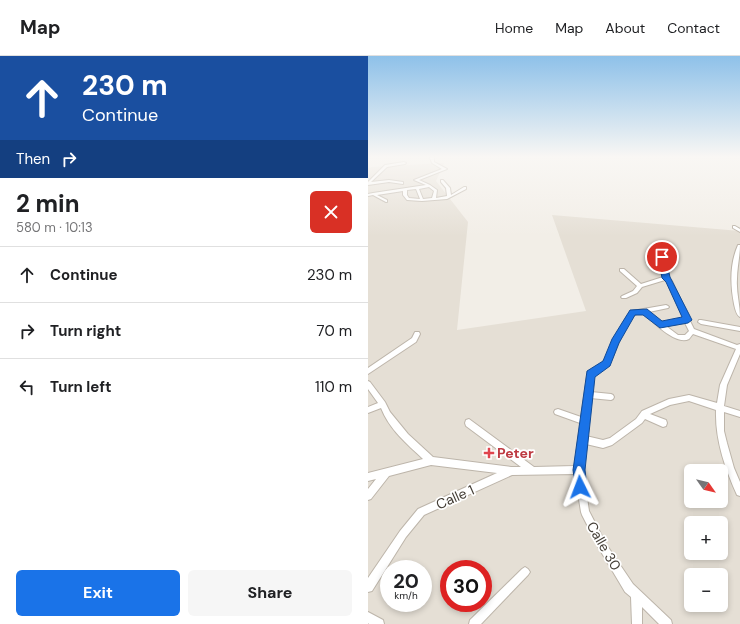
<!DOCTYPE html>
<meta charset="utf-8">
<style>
:root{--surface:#fff;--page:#f6f6f6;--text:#202124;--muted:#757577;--line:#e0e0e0;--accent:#1a73e8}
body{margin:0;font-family:"DM Sans",sans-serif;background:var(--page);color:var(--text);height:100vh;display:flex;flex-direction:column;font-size:15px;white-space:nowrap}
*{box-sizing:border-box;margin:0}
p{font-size:13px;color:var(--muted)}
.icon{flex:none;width:22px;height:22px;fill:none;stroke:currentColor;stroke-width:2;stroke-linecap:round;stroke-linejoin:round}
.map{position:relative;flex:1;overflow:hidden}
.details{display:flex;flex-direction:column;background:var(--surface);width:368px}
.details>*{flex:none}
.guide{background:#1a4fa0;color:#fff;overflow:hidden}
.needle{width:26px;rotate:124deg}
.controls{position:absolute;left:316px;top:408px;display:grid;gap:8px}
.controls a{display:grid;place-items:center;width:44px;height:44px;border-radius:6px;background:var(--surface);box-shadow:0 2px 6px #0003;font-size:20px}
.speed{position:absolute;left:12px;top:504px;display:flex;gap:8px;font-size:20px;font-weight:700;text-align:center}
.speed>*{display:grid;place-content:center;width:52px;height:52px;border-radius:50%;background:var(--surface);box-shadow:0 2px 6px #0003;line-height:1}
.speed small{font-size:10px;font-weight:400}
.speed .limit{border:6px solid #d22;background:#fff;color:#111}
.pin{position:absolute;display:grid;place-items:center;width:34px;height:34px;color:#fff;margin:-17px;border:2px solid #fff;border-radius:50%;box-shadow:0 1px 4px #0007}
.me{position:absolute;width:44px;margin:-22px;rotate:357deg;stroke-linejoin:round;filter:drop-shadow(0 0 3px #0008)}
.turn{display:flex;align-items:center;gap:14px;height:84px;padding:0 16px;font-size:18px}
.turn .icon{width:52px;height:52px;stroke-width:2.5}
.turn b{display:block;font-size:28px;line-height:34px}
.then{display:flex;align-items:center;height:38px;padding:0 16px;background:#0003;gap:8px;font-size:15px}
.round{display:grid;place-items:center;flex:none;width:42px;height:42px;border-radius:6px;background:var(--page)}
.summary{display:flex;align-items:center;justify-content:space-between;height:68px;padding:0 16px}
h1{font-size:24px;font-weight:700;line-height:30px}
.cta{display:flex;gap:8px;margin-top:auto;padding:8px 16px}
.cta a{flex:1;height:46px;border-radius:6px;background:var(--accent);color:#fff;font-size:16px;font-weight:700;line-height:46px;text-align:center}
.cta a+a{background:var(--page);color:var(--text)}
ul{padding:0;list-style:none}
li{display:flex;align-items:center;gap:12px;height:56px;padding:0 16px;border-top:1px solid var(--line)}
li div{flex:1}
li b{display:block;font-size:15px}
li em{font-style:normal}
header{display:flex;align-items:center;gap:24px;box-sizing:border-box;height:56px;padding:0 20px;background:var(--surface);border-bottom:1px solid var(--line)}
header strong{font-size:19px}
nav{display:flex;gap:22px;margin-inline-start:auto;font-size:14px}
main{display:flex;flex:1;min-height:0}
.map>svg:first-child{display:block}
.residential{fill:#e5dfd5;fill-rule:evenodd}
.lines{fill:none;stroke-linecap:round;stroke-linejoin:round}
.minor-casing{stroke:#bdb5aa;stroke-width:2}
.minor{fill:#fff;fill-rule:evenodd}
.route{fill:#1a73e8;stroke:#114b97}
.health-dot{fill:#e0444e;stroke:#fff;stroke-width:1.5}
.labels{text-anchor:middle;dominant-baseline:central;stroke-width:3.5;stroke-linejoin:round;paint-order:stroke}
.near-health-label{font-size:14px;font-weight:bold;fill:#be3a42;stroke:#fff;text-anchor:start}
.near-street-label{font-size:14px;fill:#443e36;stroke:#fff}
</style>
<header>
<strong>Map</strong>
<nav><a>Home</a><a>Map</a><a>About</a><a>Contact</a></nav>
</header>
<main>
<section class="details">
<div class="guide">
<div class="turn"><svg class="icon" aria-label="ahead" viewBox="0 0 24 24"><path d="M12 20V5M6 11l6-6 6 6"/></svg><div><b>230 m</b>Continue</div></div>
<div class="then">Then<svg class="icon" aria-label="right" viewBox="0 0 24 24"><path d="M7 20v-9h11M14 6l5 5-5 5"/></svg></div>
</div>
<div class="summary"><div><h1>2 min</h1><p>580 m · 10:13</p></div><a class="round" style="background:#d93025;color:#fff"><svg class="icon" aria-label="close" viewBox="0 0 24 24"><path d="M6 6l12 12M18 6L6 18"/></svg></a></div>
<ul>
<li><svg class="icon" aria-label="ahead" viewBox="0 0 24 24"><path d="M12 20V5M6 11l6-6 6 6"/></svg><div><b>Continue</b></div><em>230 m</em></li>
<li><svg class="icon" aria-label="right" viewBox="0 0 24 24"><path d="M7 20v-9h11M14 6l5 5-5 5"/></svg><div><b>Turn right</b></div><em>70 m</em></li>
<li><svg class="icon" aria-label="left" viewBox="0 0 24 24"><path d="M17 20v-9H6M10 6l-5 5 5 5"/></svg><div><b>Turn left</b></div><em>110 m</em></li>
</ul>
<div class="cta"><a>Exit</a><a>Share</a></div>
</section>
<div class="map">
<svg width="372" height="568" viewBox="0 0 372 568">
<rect width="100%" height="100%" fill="#f2eee7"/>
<path class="residential" d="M76 107 68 125 100 166 89 274 218 255 184 159 372 175V568H0V112L4 111ZM323 415H353V445H323ZM323 467H353V497H323ZM21 513H55V547H21ZM81 513H115V547H81ZM323 519H353V549H323Z"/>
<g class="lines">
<defs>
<g id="minor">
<path d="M64 101 66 102V106L79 113 51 124 62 129 69 134 68 142 79 140 78 132 73 126V124H75L82 132 83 139 96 131H98V133L79 143 54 145 39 144 35 139V135L9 139 19 144V146H18L5 139 0 140V138L5 137 58 129 46 124 74 113 64 107 62 102ZM61 131 66 135 64 142 55 143 51 133ZM48 133 52 143 41 142 39 139V134Z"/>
<path d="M36 106 38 107 37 108 19 111 3 126 21 124 35 126V128L21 126 0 129V126L17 109Z"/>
<path d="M365 170H367L372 173V176L365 172Z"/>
<path d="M370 189H372C372 200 369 212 369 223 368 236 372 248 372 261 368 259 367 252 366 248 362 228 362 207 370 189Z"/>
<path d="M292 200H294L296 201 300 221 304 225 321 262 323 264 322 265 326 273 369 289 372 288V298L359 329 356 350 372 355V361L356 356V375L359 387 366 412 372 426V440L369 439C357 412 347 384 348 354L321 345 302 349 282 358 298 364 299 367 298 370 295 371 277 363 274 367 244 389 235 392 218 388 215 414 221 455 238 488 265 528 303 564 304 568H291L274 551V568H264L263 541 257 536 232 494 214 459 213 456 207 418 144 419 56 459 38 481 4 535 0 536V522L32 475 50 453 129 417 63 409 21 420 3 443 0 444V433L8 423 0 425V417L55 403C39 388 21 373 13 352L0 357V351L10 347 0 333V325L2 326 17 346 22 356 40 378 65 401 143 411H153L98 370 97 367 98 364 101 363 166 411 207 410 212 367 187 358 186 356 187 354 190 353 213 361 219 320C222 312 231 313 235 306 248 290 248 270 264 255L298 249 300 250 301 251 300 252 281 256 293 267 316 263 299 226 297 224 274 231 269 237 258 242H254L253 241 254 240 265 235 269 230 252 215V213H256L273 228 295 221 292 201ZM275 257C284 265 308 290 321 283 321 283 325 278 325 278L368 293 352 329 349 347 321 339 301 343 274 355 268 363 242 382 235 384 218 380 222 342 243 344 245 343 246 341 245 339 243 338 223 336C223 332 223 324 225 321 228 315 236 315 240 310 248 299 257 262 269 258 271 257 273 257 275 257ZM317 267 321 275 317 279H310L298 270Z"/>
<path d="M331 264H333L372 271V275L333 268 330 266Z"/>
<path d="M47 276H51L52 278 48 286 0 318V312L44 282Z"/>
<path d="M157 511 160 513 162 516 160 519 113 568H101L102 564 154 513Z"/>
<path d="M0 556 15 564 16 568H1L0 567Z"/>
</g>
</defs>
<use href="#minor" class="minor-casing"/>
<use href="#minor" class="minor"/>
</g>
<linearGradient id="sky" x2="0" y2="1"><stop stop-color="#8ec1e9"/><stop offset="0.56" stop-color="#f9f7f4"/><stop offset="1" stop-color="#f9f7f4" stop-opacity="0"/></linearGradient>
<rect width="372" height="180" fill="url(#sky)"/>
<path class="route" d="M294 199 297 201 302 221 324 264 320 267 292 272 275 259H267L251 287 242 310 227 321 217 414 219 431 217 435 212 437 208 435 205 414 219 315 235 305 244 283 262 254 279 253 294 265 314 261 298 226 294 222 290 201Z"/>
<path class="health-dot" d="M119 391h4v4h4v4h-4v4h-4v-4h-4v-4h4z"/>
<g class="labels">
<g class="near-health-label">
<text x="129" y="397">Peter</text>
</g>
<g class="near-street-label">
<text transform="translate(87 441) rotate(-24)">Calle 1</text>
<text transform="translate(236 490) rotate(60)">Calle 30</text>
</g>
</g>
</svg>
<div class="controls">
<a><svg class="needle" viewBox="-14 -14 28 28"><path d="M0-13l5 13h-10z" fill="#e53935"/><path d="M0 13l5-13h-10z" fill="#757577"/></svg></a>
<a>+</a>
<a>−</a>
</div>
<div class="speed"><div>20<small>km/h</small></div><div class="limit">30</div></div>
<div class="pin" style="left:294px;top:201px;background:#d93025"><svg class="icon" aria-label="arrive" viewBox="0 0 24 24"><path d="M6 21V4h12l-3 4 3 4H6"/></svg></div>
<svg class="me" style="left:212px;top:431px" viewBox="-20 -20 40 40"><path d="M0-17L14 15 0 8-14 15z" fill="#1a73e8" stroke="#fff" stroke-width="4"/></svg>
</div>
</main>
